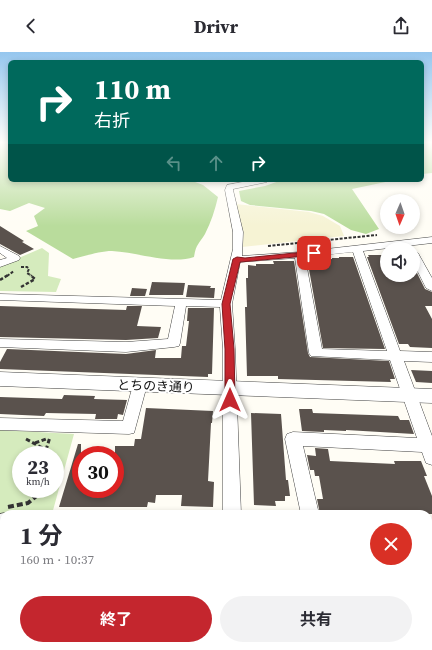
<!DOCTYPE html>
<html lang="ja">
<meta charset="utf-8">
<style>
:root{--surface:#fff;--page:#f2f2f3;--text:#2b2b33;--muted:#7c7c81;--accent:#c4262e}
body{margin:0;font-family:"Source Serif 4","Noto Sans JP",serif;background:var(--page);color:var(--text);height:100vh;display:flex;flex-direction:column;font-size:15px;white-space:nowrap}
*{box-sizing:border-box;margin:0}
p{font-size:13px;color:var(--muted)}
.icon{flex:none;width:22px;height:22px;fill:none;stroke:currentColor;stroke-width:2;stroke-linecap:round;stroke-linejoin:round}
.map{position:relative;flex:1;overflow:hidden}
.details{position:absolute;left:0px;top:458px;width:432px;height:140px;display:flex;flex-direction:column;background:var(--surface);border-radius:12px 12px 0 0;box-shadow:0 2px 6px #0003}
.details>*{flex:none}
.top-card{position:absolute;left:8px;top:8px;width:416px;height:122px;border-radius:6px;box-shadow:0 2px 6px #0003;background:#00695c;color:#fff;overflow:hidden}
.needle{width:26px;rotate:182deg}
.fabs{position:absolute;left:380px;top:142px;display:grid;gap:8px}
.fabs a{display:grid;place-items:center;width:40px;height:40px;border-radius:50%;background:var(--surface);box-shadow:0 2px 6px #0003;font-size:20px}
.speed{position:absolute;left:12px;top:394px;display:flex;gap:8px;font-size:20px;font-weight:700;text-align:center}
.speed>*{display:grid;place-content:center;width:52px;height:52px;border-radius:50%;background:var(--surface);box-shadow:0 2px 6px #0003;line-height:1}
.speed small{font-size:10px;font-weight:400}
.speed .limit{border:6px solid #d22;background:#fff;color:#111}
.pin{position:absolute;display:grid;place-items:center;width:34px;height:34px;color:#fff;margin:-17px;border-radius:8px;box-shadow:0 2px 6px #0006}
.me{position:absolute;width:44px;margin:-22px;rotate:0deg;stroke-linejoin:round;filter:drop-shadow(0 0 3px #0008)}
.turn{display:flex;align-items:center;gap:14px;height:84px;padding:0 20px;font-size:18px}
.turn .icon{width:52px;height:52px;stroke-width:2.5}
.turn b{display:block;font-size:28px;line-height:34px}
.lanes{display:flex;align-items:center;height:38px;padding:0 20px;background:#0003;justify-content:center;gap:20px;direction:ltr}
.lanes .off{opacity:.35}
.round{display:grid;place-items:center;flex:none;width:42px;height:42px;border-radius:21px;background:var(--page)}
.overview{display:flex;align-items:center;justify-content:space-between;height:68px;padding:0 20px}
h1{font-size:24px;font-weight:700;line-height:30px}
.cta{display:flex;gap:8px;margin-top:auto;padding:8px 20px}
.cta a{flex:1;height:46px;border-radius:24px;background:var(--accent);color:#fff;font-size:16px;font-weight:700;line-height:46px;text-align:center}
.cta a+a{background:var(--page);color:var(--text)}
header{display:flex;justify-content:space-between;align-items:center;height:52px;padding:0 20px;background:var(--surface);font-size:18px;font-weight:700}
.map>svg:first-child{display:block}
.farmland{fill:#f6f3d4}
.green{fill:#d5ebbd;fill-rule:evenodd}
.forest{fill:#b9dc9c}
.building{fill:#5a524d}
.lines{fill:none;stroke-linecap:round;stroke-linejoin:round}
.minor-casing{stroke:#444;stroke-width:1}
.tertiary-casing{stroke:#444;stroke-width:1}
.path-far3{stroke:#333;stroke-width:2;stroke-dasharray:3 1.5;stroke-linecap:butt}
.path-far2{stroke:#333;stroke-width:2.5;stroke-dasharray:3.5 2;stroke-linecap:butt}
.path-far1{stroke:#333;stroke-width:3;stroke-dasharray:4.5 2.5;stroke-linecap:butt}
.path{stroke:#333;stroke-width:4;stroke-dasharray:6 3;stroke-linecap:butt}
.minor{fill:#fff;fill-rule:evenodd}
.tertiary{fill:#fff;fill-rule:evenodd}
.route{fill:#c4262e;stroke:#7f191e}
.labels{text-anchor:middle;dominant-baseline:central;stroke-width:4;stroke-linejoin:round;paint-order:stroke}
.street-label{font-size:13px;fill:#111;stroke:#fff}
</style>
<header><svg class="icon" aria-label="back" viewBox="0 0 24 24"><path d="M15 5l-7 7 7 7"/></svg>Drivr<svg class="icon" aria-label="share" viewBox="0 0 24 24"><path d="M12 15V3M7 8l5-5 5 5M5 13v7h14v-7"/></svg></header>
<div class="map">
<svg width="432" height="598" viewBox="0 0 432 598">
<rect width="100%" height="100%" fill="#fffdf5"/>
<path class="farmland" d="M236 152 309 160 323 164 340 174 344 184 242 195 244 182Z"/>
<g class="green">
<path d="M42 196 49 201 48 224 61 227 56 240 0 239V214Z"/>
<path d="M0 378 74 382 52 462 0 463ZM21 403H55V437H21Z"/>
</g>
<g class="forest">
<path d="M0 90H10V128H190L203 133 218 145C215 158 211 170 205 182 199 192 196 192 194 205 171 213 136 200 112 199 100 199 85 204 73 207L26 179 38 174 34 164 45 156 29 151 10 159 0 157Z"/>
<path d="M422 90H432V121L422 122Z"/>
<path d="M282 128H395L352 137 379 177 366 182 351 178 324 162 311 159 250 153 241 149 239 139 265 134Z"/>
</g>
<g class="building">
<path d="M0 174 24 189 22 190 34 197 20 203 0 192Z"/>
<path d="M368 203H387V223H413V213L425 237 432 240V254H425L432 267V296L410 295 408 292H399L367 205H369Z"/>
<path d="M339 205H353L385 297 323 296 307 206 332 207V206H339Z"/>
<path d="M273 209H294L308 301 310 305 389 309 395 327H390L391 330 278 327V324H247L245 255H247L246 226H248V213L256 214V212H274Z"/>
<path d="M152 230 185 231 183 243H149Z"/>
<path d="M188 233 211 234 210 236H215L214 246 186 245Z"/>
<path d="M132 236 147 237 145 244H130Z"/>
<path d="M0 254 126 258 127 254H142L137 274 161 275 158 286 126 288 0 285Z"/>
<path d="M188 256H214L212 322H208V325L0 317V310L7 297 126 302 156 298 155 306H181L182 294H186L189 269H187Z"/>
<path d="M411 318 432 319V331L416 330Z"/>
<path d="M64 343 95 344 94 347 127 348 123 363 118 362 117 367H95L96 362 46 361 44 364 0 362V345L62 347Z"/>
<path d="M146 356 213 359 212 371H211L208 429 214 430 213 455 181 454 182 443H156L155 451 148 450 147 455H59L78 392H81V437H115V394H134L135 387H141Z"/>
<path d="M299 357H312L313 361 398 364 400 368H409L414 382 346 378V379L324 378V380L302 379Z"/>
<path d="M251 361 281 362 286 428H288L290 444H285V449H275L276 454 254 453Z"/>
<path d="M315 396 328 397 330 409 395 412 394 409H421L427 424H424L432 444V462H320L317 447H323L319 424H315L314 418H310L307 403 316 404Z"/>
</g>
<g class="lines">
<defs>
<g id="minor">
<path d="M253 128H268L267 130 233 137V138L243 180 242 204 300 200 432 185V191L363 199 400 299 432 300V310L404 309 432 384V413L426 411 422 400 303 394 319 462H301L285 387 287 382 293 380 417 386 390 308 311 304 309 301 295 206 240 210 232 252 235 297 241 462H223V297L220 255 186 254 180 291 179 294 174 295 126 300 0 295V287L126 290 168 287 175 254 0 248V242L221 248 233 197V180L225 138 227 133ZM353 200 387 299 322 297 305 205Z"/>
<path d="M0 194 19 204 20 206 19 208 0 215V208L7 206 0 201Z"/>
<path d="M413 198 418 201 432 226V239L426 236 413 210Z"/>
<path d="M140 328 145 329 147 333 134 381 129 382 0 378V366L123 369 133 333 135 329Z"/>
<path d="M4 461 7 462H4V479L0 480V462Z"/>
<rect x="428" y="484" width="4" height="20"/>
<path d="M0 575H4V594H11L0 597Z"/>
<path d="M93 594H166L167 598H95Z"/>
<rect x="242" y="594" width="22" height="4"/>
<path d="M333 594H355L356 598H334Z"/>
</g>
<path id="tertiary" d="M0 320 432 337V351L0 334Z"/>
</defs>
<use href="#minor" class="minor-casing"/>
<use href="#tertiary" class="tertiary-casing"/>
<g class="path-far3">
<path d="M268 194 377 183"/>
<path d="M21 215H27L29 217 27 221 32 224"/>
<path d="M7 224 14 219"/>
</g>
<g class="path-far2">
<path d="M0 228 8 223"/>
<path d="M21 235 35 227 30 223"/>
</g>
<g class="path-far1">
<path d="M26 387 46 398 48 403"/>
<path d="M35 391 46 387"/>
<path d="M46 398 50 385"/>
<path d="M40 442 43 437"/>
</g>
<path class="path" d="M8 455 28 451 40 441"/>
<use href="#minor" class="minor"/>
<use href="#tertiary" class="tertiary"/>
</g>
<linearGradient id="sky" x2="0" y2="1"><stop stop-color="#95c6ee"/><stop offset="0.52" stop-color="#fffefa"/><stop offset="1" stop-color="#fffefa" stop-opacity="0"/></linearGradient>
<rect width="432" height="174" fill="url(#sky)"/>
<path class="route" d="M314 199 317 200V203L240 210 230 252 234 297 235 348 233 350H226L225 348V297L222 252 233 207 237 205 245 206Z"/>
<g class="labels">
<g class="street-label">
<text transform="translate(156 334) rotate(2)">とちのき通り</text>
</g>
</g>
</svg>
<div class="fabs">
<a><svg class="needle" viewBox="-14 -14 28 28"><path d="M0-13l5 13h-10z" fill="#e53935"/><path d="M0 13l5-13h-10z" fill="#7c7c81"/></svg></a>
<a><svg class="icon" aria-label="sound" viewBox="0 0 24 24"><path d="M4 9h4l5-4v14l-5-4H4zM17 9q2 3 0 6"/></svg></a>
</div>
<div class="speed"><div>23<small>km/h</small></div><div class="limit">30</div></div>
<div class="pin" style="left:314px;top:201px;background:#d93025"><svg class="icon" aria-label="arrive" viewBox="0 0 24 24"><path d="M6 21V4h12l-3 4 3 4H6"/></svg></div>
<svg class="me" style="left:230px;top:348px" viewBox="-20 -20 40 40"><path d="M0-17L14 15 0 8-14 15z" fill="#c4262e" stroke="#fff" stroke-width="4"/></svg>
<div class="top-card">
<div class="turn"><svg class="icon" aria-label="right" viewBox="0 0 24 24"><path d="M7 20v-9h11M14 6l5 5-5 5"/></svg><div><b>110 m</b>右折</div></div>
<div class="lanes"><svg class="icon off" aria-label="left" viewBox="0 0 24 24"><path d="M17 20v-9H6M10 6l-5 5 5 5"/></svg><svg class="icon off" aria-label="ahead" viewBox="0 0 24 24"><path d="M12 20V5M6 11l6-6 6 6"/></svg><svg class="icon" aria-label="right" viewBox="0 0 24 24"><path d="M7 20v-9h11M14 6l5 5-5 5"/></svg></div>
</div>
<section class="details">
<div class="overview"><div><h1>1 分</h1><p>160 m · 10:37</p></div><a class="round" style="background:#d93025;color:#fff"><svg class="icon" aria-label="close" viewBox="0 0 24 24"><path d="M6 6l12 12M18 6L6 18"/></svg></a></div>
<div class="cta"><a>終了</a><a>共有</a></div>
</section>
</div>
